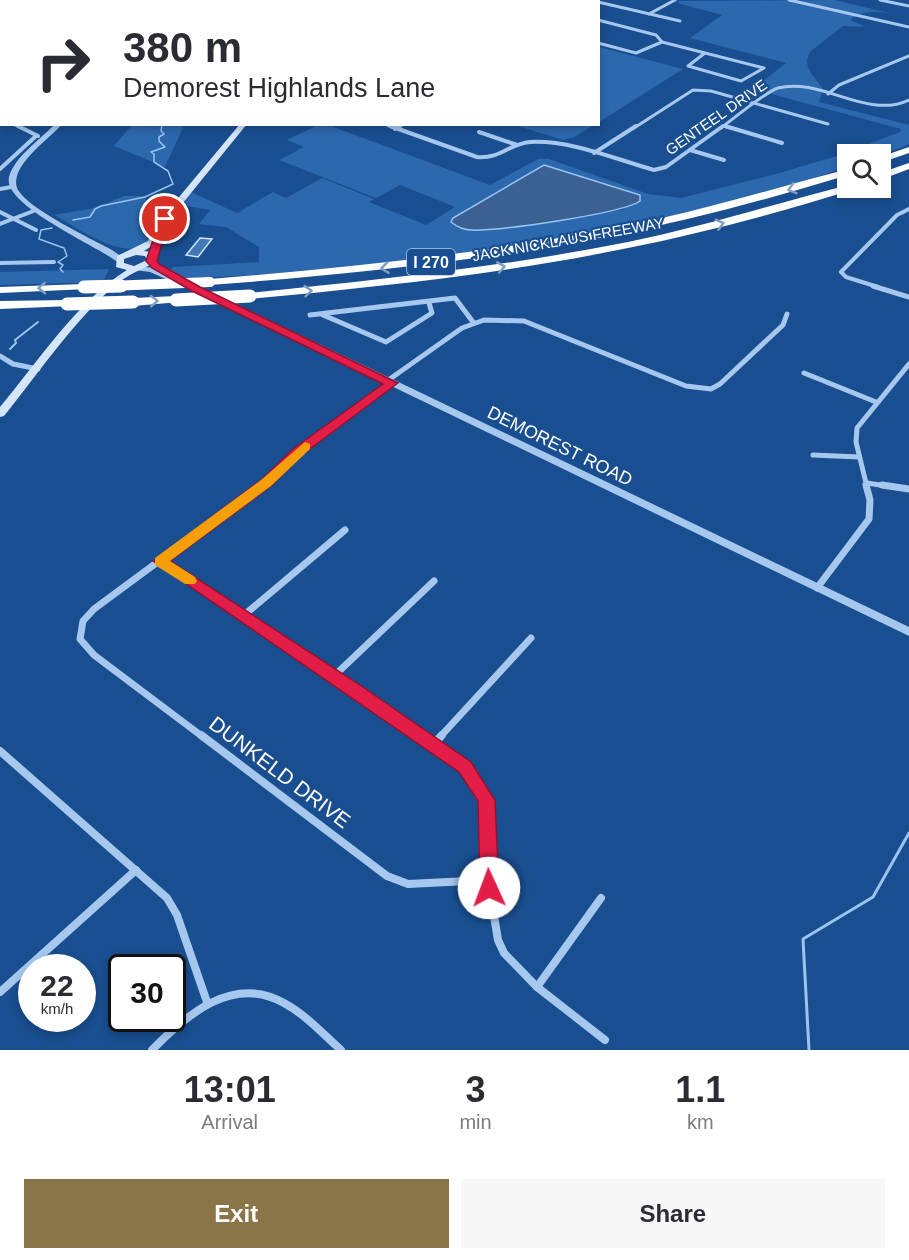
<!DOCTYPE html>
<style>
:root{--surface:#fff;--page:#f7f7f7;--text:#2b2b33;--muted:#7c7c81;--accent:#8a7549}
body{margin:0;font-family:Arial,sans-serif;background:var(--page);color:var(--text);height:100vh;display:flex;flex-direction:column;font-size:22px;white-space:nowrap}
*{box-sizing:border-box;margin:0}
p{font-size:20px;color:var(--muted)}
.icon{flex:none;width:33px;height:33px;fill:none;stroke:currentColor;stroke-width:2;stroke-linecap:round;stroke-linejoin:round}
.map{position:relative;height:1050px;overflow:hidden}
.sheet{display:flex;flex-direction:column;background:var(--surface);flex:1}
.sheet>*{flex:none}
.guide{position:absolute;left:0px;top:0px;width:600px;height:126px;box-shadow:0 3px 9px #0003;background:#fff;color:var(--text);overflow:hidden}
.tools{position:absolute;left:837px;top:144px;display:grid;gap:12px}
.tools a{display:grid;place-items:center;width:54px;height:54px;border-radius:0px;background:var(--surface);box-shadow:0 3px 9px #0003;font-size:30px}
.speed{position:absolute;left:18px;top:954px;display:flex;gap:12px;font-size:30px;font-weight:700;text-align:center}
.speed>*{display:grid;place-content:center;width:78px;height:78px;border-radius:50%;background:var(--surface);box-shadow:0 3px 9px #0003;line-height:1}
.speed small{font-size:15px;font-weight:400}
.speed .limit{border:3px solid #111;border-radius:9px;background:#fff;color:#111}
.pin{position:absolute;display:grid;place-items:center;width:51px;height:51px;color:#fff;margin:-26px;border:3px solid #fff;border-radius:50%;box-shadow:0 2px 6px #0007}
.me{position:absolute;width:66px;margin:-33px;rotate:358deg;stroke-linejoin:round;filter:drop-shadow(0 0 4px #0008)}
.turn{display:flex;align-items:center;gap:21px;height:126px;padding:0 24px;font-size:27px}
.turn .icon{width:78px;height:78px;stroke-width:2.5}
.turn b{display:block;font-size:42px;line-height:51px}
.eta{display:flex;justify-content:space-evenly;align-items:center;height:102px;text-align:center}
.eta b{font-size:36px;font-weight:700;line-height:42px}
.button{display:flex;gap:12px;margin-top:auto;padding:12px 24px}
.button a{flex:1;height:69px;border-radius:0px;background:var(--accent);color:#fff;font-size:24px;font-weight:700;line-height:69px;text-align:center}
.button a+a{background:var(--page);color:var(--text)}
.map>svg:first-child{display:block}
.green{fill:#2c68ae;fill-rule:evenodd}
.water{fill:#3a6191;stroke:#99c3f1;stroke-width:1.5}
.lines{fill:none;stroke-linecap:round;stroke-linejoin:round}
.stream-far2{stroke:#99c3f1;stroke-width:1.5}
.stream-far1{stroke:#99c3f1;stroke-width:2}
.stream{stroke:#99c3f1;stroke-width:3}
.building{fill:#4277b8;stroke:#cde2fb;stroke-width:1.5}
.minor-far4{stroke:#a6c8ef;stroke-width:3}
.minor-far3{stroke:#a6c8ef;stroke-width:4}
.minor-far2{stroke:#a6c8ef;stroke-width:5}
.minor-far1{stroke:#a6c8ef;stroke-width:7}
.minor{stroke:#a6c8ef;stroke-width:8}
.tertiary{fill:#a6c8ef;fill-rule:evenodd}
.secondary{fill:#d4e5fa;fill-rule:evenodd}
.motorway{fill:#fff;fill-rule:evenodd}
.motorway-bridge-far1{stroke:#fff;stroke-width:10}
.motorway-bridge{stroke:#fff;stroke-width:13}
.oneway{stroke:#809ec2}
.route{fill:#e11d48;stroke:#92132f;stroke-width:1.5}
.slow{fill:#f59e0b}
.labels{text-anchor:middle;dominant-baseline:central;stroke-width:4.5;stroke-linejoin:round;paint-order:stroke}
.far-street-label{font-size:15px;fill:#fff;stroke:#194e90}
.shield{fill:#194e90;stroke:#bacade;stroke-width:1.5}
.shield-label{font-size:16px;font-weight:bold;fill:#fff}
.street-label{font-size:18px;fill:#fff;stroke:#194e90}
.near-street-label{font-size:21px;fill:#fff;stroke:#194e90}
</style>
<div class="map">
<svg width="909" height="1050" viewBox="0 0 909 1050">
<rect width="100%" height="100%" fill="#194e90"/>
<g class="green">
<path d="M835 0 909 18C887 13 869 6 850 20L866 27 843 26 811 51C800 66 815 76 823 89L819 102 909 125V144L881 156 848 154 847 167C644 238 398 271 183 278L168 271 174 267 259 262V247L226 227 199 224 210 210 181 205 191 192 237 213 273 192 286 198 322 178 374 199 369 202 426 225 455 207 400 185 376 198 279 160 304 147 287 140 318 125H328L490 185 538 159H549L648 194 681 198 776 174 837 156 900 132 901 129 753 89 786 63 690 38 722 15 677 3 680 2 677 1ZM544 165 640 195 622 210 509 227 468 230 451 222 453 218Z"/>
<path d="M599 47 683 69 599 122Z"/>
<path d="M132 125H184L165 167 114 146Z"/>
<path d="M515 125H594L574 137 563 140Z"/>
<path d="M124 196H146L145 207 161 217C157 224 155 232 151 238 130 268 76 226 54 215L94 208Z"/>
<path d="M109 269 103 282 0 285V272Z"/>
</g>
<path class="water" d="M544 165 640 195V201C624 213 496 232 472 230 464 230 457 227 451 222L453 218Z"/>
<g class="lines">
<g class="stream-far2">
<path d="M73 220 90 217 95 209 101 206 145 197 173 184 168 171 154 162V154L151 152 165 147 159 141V137L164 134 161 131 162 124"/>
<path d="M52 228 41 230 39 239 64 248 67 256 58 262 63 265 60 269 63 272"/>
</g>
<path class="stream-far1" d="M10 349 16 343 15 340 38 322"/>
<path class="stream" d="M809 1050 803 939 873 897 909 833"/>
</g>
<path class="building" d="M200 238 212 239 198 257 186 255Z"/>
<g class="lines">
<g class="minor-far4">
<path d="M467 0 472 2"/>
<path d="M789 0 909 27"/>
<path d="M880 0 909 6"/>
<path d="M44 2 46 0"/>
<path d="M450 2 452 0"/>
<path d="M598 2 680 21"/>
<path d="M649 14 675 0"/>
<path d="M598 20 656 35 662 42 764 68 741 81 688 66 705 53"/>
<path d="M598 43 636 53 662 42"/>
<path d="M828 94 839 85 909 56"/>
<path d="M13 124 21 128"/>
<path d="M384 124 395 128"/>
<path d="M724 126 730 128"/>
<path d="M397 128 404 124"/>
<path d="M634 128 693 90 711 91 828 124"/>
<path d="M721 128C733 119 767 91 778 88 822 77 866 120 909 100"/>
</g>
<g class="minor-far3">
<path d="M18 126 38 136"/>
<path d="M390 126 477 157C501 159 508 144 530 142 571 140 615 159 654 170L666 167 723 126"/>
<path d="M725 126 782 143"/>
<path d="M395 129 400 126"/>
<path d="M479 132 517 145"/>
<path d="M690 150 724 160"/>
<path d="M594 153 636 126"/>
<path d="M0 169 36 136"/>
<path d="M0 189 11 187"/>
<path d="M0 212 36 230"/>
<path d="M0 224 36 210"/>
<path d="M0 263 54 262"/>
<path d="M878 287 846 277 841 272 897 215 909 209"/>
</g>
<g class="minor-far2">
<path d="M873 286 909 297"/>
<path d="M310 315 455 298 473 322"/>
<path d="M323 315 386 342 432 313 429 303"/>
<path d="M0 356 13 364 38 369"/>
<path d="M804 373 876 402"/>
<path d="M387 381 462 328 484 320 524 321 686 386 711 389 720 384 783 325 787 314"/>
<path d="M813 455 859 457"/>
<path d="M867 483 893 487"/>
<path d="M260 487 297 452 392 383"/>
<path d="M867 487 856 442 857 428 909 364"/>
</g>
<g class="minor-far1">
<path d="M882 485 909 489"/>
<path d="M160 561 340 679 422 737"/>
<path d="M817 588 869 519 870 500 866 485"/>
<path d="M243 616 345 530"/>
<path d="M334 676 434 581"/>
<path d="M203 737 94 655 80 639 83 621 94 609 262 485"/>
<path d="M440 737 531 638"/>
</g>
<g class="minor">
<path d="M201 735 387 876 408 884 488 880"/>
<path d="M420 735 465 767 486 800 488 880 498 940 504 953 537 987 605 1040"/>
<path d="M434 744 442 735"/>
<path d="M0 751 167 898 177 915 207 1002"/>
<path d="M537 987 601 898"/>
<path d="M0 992 136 870"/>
<path d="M152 1050C186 1015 233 974 284 1003 306 1015 323 1034 341 1050"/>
</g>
<g class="tertiary">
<rect x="121" y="0" width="6" height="2"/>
<path d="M55 124H62C48 140 27 153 18 173 16 178 15 185 18 190 30 210 90 238 112 250L122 257V261H116C95 245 2 205 9 177 15 156 40 140 55 124Z"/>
<path d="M134 266 155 268 213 293 909 627V636L207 297 150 272 134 270Z"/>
</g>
<g class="secondary">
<path d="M356 0H362L354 2Z"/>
<path d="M240 124H247L161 230 155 244 144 251 152 252 156 261 155 263C144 268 132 273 122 280 79 313 38 374 4 416L0 417V407C37 363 78 300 127 270L116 267 117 256 148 241 154 227ZM136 255 145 256 147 260 134 266 124 263V259Z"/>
</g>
<g class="motorway">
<path d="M909 147V153L880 163V157Z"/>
<path d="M909 163V169L880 180V173Z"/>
<path d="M848 169V175C769 199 691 220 610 236 478 261 344 275 210 285L204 282 210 279C344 268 478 254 610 229 691 214 768 190 848 169Z"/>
<path d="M848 185V188H853L852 190C778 213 703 233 628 248 503 274 376 287 250 299L244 296 250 293C376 280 503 267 628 242 702 227 774 204 848 185Z"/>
<path d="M84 284 88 285V289L0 293V287Z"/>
<path d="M176 296 180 298V302L133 306 127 302 133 298Z"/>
<path d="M67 300 71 302V306L0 309V301Z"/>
</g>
<path class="motorway-bridge-far1" d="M84 287 210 282"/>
<g class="motorway-bridge">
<path d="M84 287 121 286"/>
<path d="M176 300 250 296"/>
<path d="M67 304 133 302"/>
</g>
</g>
<defs><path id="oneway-chevron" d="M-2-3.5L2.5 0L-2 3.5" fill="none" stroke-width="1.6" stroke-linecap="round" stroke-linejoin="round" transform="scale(1.5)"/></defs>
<g class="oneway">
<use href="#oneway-chevron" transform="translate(792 189) rotate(163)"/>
<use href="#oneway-chevron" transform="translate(720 224) rotate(-14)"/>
<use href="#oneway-chevron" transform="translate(501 267) rotate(-10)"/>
<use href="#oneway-chevron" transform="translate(385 268) rotate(173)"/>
<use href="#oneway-chevron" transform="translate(42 288) rotate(179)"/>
<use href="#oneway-chevron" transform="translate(308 291) rotate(-5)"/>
<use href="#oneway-chevron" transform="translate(154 301) rotate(-2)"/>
</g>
<path class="route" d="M165 216 169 219 157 261 159 264 200 287 398 383 302 455 271 486 170 561 360 685 471 762 495 800 499 888 496 894 489 897 483 894 480 888 478 801 459 772 153 561 261 480 293 449 383 384 192 291 152 268 146 261 160 219Z"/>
<path class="slow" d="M305 442 310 444V449L271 486 170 561 195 577 197 581 195 584H185L155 565V558L261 480Z"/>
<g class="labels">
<g class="far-street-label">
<text transform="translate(716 117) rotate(-35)">GENTEEL DRIVE</text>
<text transform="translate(568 239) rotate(-10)">JACK NICKLAUS FREEWAY</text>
</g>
<rect class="shield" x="407" y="249" width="48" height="26" rx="4.5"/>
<g class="shield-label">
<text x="431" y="262">I 270</text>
</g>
<g class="street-label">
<text transform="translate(560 446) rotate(26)">DEMOREST ROAD</text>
</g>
<g class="near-street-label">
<text transform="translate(280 772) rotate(37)">DUNKELD DRIVE</text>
</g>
</g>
</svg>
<div class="tools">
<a><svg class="icon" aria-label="search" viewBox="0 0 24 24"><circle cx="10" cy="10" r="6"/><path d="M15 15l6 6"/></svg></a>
</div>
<div class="speed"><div>22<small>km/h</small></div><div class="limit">30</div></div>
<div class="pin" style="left:165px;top:219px;background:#d93025"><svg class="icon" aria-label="arrive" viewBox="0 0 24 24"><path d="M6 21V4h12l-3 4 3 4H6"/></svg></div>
<svg class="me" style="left:489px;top:888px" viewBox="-20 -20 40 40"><circle r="19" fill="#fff"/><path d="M0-13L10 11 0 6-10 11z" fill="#e11d48"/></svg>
<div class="guide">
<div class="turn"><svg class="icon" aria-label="right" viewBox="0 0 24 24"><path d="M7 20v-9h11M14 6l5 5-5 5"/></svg><div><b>380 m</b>Demorest Highlands Lane</div></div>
</div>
</div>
<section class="sheet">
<div class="eta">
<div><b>13:01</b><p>Arrival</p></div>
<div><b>3</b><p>min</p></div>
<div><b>1.1</b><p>km</p></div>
</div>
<div class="button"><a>Exit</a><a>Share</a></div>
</section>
